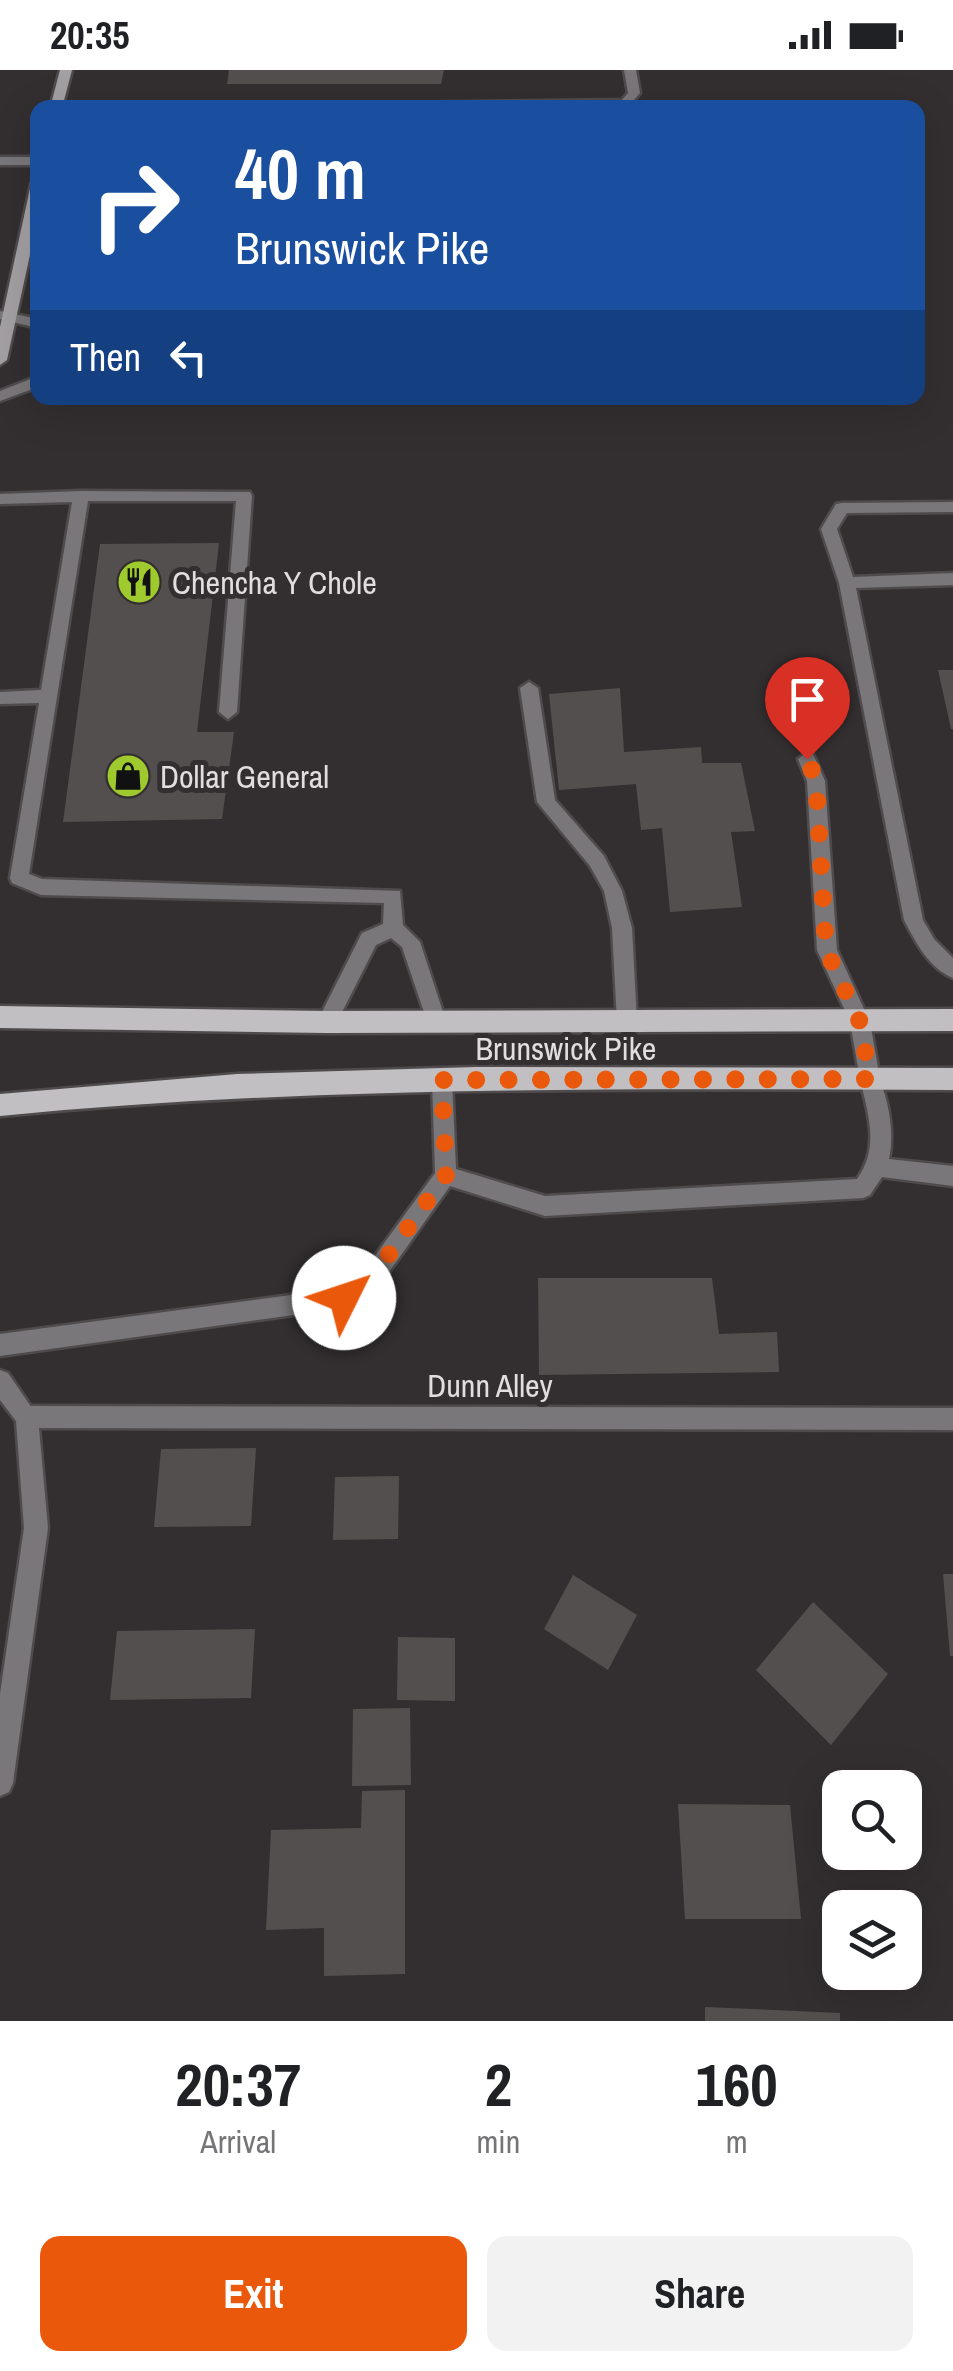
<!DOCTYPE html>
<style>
:root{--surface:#fff;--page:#f2f2f2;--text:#202124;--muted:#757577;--accent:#ea580c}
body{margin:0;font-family:"Archivo Narrow",sans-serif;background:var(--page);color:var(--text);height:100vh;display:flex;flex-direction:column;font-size:38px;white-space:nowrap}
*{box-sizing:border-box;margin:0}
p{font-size:32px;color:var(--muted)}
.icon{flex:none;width:55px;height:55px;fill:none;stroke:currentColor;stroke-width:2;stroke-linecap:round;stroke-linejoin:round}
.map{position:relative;height:1951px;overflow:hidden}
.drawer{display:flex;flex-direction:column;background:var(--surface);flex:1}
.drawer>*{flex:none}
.top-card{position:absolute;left:30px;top:30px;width:895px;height:305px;border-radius:20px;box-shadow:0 10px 40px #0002;background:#1a4fa0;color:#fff;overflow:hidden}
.tools{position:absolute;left:822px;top:1700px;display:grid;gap:20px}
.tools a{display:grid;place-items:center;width:100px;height:100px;border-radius:20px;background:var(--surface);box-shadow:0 10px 40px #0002;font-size:50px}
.pin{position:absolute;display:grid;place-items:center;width:85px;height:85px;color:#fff;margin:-102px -42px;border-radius:50% 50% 50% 0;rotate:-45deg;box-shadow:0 0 10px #0007}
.pin .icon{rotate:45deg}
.me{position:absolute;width:110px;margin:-55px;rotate:49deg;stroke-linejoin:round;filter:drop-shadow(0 0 8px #0008)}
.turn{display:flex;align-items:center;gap:35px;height:210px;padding:0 40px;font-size:45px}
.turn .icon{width:130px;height:130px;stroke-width:2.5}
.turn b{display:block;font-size:70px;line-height:85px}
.then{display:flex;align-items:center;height:95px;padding:0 40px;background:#0003;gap:20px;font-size:38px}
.eta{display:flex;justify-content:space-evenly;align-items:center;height:170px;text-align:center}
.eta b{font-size:60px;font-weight:700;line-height:70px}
.action{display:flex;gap:20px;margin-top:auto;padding:20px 40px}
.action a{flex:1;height:115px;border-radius:20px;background:var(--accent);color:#fff;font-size:40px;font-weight:700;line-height:115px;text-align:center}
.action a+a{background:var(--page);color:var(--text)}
.status{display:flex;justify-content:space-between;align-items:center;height:70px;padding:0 50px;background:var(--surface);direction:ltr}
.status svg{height:28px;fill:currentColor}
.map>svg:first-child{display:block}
.building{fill:#544f4f}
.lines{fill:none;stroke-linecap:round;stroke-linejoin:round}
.service-casing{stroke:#4f4b4c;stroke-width:5}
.minor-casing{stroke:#4f4b4c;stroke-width:5}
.secondary-casing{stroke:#4f4b4c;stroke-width:5}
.primary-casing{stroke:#4f4b4c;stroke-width:5}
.service{fill:#797779;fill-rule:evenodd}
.minor{fill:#797779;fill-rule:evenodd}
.secondary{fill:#a2a0a2;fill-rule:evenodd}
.primary{fill:#c1bfc1;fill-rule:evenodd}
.route{stroke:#ea580c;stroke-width:18;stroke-dasharray:0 32.4}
.labels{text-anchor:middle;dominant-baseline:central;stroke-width:10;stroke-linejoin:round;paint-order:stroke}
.poi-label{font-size:32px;fill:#e0dedf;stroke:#332f30;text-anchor:start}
.street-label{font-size:32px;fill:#e0dedf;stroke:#332f30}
</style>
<div class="status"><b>20:35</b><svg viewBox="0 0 49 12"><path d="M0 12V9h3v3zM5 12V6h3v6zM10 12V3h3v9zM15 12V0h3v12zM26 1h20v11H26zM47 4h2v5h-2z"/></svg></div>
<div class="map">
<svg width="953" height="1951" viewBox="0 0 953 1951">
<rect width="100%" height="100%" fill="#332f30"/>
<g class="building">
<path d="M229 0H444L441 14H227Z"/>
<path d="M219 473 197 662H234L222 749 63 752 100 474Z"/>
<path d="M938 600H953V659H951Z"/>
<path d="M620 618 624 682 701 677 702 693H741L755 761 731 762 742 837 670 842 662 758 641 760 636 714 559 720 549 624Z"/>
<path d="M538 1208H712L719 1264 777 1262 779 1302 539 1305Z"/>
<path d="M256 1378 251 1456 154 1457 161 1379Z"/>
<path d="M399 1406 398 1469 333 1470 335 1407Z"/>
<path d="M943 1504H953V1586H950Z"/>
<path d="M573 1505 637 1545 608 1600 544 1559Z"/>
<path d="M813 1532 888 1604 831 1675 756 1600Z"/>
<path d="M255 1559 251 1628 110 1630 117 1561Z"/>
<path d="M398 1567 455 1568V1631L397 1630Z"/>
<path d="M410 1638 411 1715 352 1716 353 1639Z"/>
<path d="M405 1720V1904L324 1906V1858L266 1860 271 1760 361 1758 362 1721Z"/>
<path d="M678 1734 790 1735 801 1849H685Z"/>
<path d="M705 1937 840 1943V1951H705Z"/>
</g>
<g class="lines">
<defs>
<g id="service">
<path d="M624 0H636L640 23 627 38H311L317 34 622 30 628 23Z"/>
<rect x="0" y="87" width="38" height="8"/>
<path d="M0 241 38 249V258L0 249Z"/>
<path d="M38 306V317L0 331V321Z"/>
<path d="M81 421 250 422 252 426 237 642 228 649 219 642 236 431H88L29 804 42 809 400 821 403 855 420 872 446 951 443 957H429L402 877 391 868 376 875 334 958H320L317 952 362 863 383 854 384 833 41 825 12 813 10 808 39 633 0 634V622L41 620 72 432 0 434V424Z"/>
<path d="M953 432V442L847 443 837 459 853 507 953 503V515L856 518 923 850 934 869 953 888V908C929 898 916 873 904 850L839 513 821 459 836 434 842 433Z"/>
<path d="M529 612 538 618 555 730 604 786 622 821 632 858 637 952 634 958H620L617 952 612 858 604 821 590 796 537 732 520 618Z"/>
<path d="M807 682 813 684 825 711 837 880 870 952 867 958H853L817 880 807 711 798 689Z"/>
<path d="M870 1000 877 1003C888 1028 895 1061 889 1089L953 1096V1116L882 1107 870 1125 863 1128 545 1146 450 1116 372 1226 344 1238 0 1286V1264L343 1218 356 1212 435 1103 432 1010 435 1004 442 1001 449 1004 452 1010 456 1099 545 1126 857 1109C880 1077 868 1044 860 1009L863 1003Z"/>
<path d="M27 1336 953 1338V1360L27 1358 19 1355 16 1347 19 1339Z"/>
</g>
<g id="minor">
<path d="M860 943 867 946 870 952 880 1009 877 1015 870 1018 863 1015 860 1009 850 952 853 946Z"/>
<path d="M0 1300 8 1303 38 1347 48 1458 13 1713 9 1722 0 1726V1624L24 1458 16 1351 0 1330Z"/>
</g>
<g id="secondary">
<path d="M60 0H72L62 38H50Z"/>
<path d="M38 110V148L7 290 0 295V257L31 114Z"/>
</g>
<g id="primary">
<path d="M0 936 327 941 953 939V961L327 963 0 958Z"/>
<path d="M476 997 953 998V1020C635 1019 317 1015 0 1046V1024L237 1004Z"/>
</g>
</defs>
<use href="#service" class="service-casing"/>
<use href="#minor" class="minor-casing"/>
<use href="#secondary" class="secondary-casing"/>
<use href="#primary" class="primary-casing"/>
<use href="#service" class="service"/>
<use href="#minor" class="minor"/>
<use href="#secondary" class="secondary"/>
<use href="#primary" class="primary"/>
</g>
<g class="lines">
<path class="route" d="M344 1228 364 1219 446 1105 442 1010 870 1009 860 952 826 880 816 710 807 689"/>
</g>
<defs>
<symbol id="restaurant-disc" viewBox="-11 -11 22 22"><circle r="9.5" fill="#9fca2e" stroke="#332f30"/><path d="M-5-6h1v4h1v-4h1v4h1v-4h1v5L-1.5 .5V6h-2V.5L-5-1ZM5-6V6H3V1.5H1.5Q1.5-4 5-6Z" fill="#111"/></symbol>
<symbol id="shop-disc" viewBox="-11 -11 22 22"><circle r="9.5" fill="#9fca2e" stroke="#332f30"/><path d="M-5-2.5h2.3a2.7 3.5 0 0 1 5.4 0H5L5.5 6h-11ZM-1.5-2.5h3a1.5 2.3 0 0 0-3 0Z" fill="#111"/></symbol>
</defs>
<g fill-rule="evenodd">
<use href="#restaurant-disc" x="114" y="487" width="50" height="50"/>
<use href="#shop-disc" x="103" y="681" width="50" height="50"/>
</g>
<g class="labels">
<g class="poi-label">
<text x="172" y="512">Chencha Y Chole</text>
<text x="160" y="706">Dollar General</text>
</g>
<g class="street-label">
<text x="566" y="978">Brunswick Pike</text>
<text x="490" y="1315">Dunn Alley</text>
</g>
</g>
</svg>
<div class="tools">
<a><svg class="icon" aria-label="search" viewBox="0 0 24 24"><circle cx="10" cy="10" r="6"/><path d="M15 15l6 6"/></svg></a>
<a><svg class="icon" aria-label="layers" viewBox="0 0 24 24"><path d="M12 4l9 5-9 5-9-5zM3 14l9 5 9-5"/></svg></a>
</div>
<div class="pin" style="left:807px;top:689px;background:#d93025"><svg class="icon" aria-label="arrive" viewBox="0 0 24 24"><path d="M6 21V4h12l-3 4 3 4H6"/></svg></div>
<svg class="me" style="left:344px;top:1228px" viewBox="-20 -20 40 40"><circle r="19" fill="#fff"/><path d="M0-13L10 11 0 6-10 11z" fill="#ea580c"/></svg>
<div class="top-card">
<div class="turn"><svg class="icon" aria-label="right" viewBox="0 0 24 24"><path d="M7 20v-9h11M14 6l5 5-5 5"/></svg><div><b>40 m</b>Brunswick Pike</div></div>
<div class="then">Then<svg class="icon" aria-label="left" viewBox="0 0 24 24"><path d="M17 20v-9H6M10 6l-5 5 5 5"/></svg></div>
</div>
</div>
<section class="drawer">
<div class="eta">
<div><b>20:37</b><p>Arrival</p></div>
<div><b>2</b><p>min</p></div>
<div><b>160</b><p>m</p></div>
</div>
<div class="action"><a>Exit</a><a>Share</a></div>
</section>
